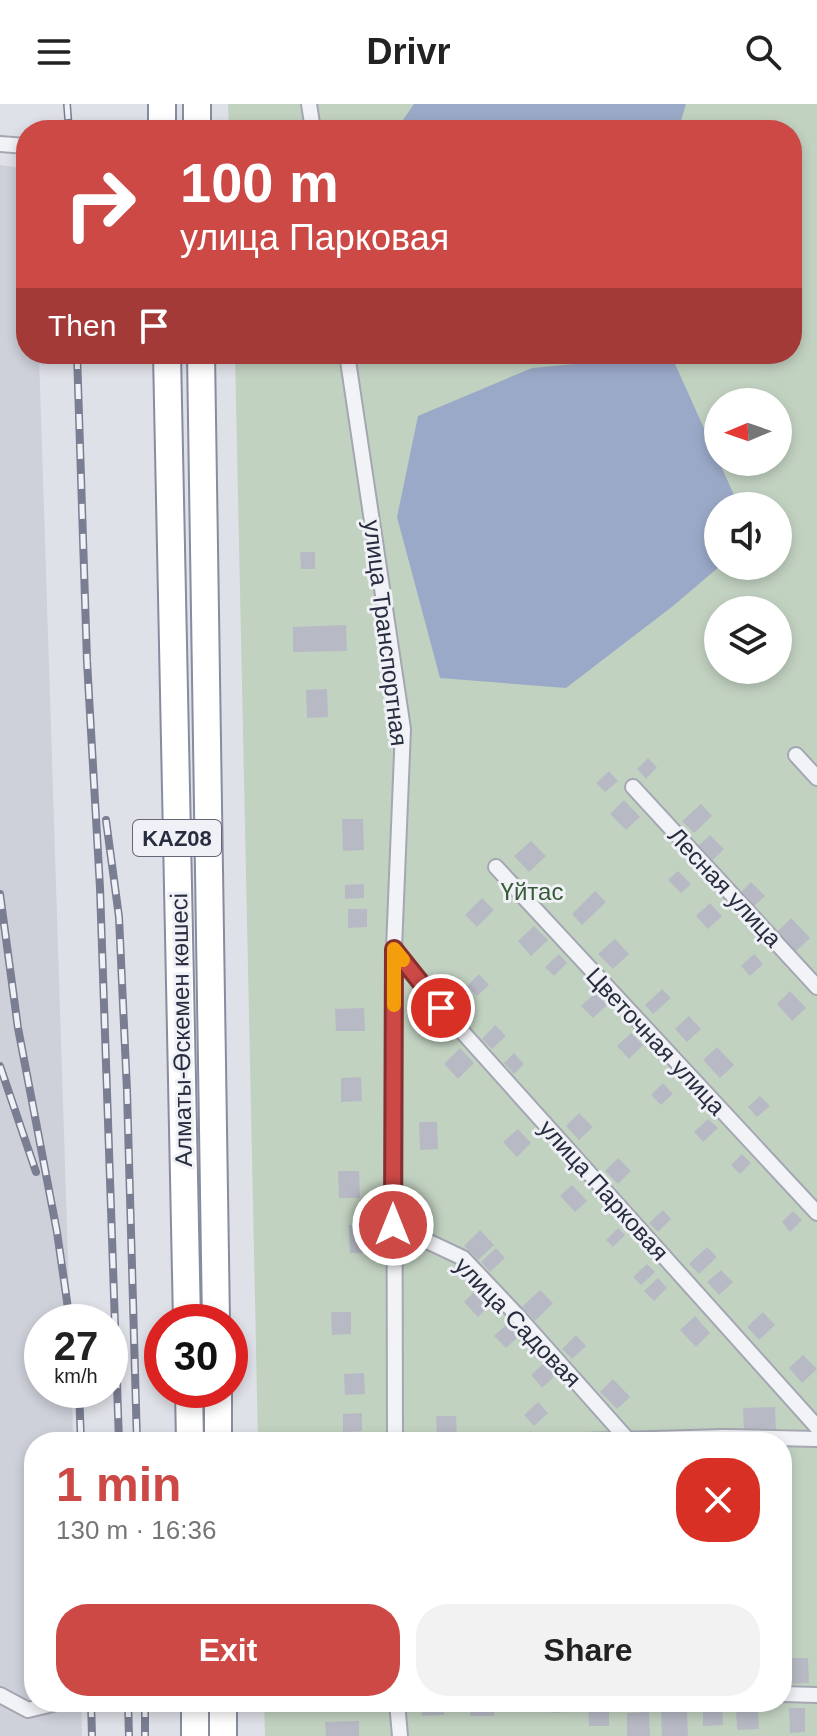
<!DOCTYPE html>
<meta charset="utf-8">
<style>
:root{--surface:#fff;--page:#f2f2f2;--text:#222;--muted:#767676;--accent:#cc4946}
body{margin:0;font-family:Arial,sans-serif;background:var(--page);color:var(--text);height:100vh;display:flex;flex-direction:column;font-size:30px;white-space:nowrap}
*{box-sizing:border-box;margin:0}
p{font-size:26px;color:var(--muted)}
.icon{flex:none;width:44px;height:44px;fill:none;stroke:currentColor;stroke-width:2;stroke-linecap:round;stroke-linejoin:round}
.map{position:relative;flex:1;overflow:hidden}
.sheet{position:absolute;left:24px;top:1328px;width:768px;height:280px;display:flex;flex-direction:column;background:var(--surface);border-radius:32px;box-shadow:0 4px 12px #0003}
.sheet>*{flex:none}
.hud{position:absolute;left:16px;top:16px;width:786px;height:244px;border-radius:32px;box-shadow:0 4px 12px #0003;background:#cc4946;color:#fff;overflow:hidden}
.needle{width:52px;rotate:268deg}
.tools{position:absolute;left:704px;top:284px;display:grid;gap:16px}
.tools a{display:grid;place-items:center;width:88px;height:88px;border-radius:50%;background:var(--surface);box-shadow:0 4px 12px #0003;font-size:40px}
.speed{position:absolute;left:24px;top:1200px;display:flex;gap:16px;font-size:40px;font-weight:700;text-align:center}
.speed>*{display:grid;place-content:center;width:104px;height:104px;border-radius:50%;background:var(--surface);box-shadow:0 4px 12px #0003;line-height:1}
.speed small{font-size:20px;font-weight:400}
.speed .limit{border:12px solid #d22;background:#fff;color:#111}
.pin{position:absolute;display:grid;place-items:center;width:68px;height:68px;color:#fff;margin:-34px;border:4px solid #fff;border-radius:50%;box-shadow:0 2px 8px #0007}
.me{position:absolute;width:88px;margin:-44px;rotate:0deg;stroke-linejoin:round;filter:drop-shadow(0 0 6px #0008)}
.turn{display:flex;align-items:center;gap:28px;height:168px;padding:0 32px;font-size:36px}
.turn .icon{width:104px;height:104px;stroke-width:2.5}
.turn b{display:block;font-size:56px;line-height:68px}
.then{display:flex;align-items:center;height:76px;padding:0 32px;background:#0003;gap:16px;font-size:30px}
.round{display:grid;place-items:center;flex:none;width:84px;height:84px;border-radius:32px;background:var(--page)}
.head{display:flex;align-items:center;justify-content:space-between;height:136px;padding:0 32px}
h1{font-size:48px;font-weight:700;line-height:60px;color:var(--accent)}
.primary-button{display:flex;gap:16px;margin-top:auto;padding:16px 32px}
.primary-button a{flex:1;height:92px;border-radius:32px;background:var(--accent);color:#fff;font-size:32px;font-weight:700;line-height:92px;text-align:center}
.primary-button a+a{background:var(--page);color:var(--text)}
header{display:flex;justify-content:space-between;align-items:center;height:104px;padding:0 32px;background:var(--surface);font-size:36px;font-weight:700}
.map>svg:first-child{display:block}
.built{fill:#ced0da}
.green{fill:#c2d2c1;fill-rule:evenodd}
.water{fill:#9ba9c8}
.building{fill:#b7bac5}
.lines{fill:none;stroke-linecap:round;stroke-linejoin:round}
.street-casing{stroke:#a4a7b2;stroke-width:18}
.highway-casing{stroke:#878c9f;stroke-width:30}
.street{stroke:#f2f3f7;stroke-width:14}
.highway{stroke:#fff;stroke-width:26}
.rail-casing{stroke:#797e92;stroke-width:8}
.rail{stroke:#eff1f6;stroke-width:5;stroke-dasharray:15;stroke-linecap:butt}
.route-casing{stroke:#852f2e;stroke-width:20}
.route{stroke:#cc4946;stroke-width:14}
.slow{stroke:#f59e0b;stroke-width:14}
.labels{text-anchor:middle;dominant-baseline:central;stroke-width:6;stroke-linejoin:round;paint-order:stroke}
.shield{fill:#eff1f6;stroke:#646876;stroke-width:2}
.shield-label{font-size:22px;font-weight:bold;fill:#282d3f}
.street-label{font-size:24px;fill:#282d3f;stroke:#eff1f6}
.park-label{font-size:24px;fill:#375b36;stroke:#eff1f6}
</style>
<header><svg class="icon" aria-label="menu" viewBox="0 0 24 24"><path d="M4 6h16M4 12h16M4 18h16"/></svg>Drivr<svg class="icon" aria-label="search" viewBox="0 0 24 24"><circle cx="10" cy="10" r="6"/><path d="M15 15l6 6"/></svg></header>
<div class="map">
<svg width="817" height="1632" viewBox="0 0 817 1632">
<rect width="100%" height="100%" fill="#dfe1e8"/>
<path class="built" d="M0 61 26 65V250H39L70 1218H42V1286H72L73 1338H34V1598H81L82 1632H0Z"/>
<path class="green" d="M228 0H817V1632H265L264 1598H782V1338H258L235 250H792V26H229ZM718 298H778V358H718ZM718 402H778V462H718ZM718 506H778V566H718Z"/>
<g class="water">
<path d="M414 0H686L678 26H396Z"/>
<path d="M671 251 739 402H718V462H720L673 502 566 584 440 574 397 413 418 312 532 264Z"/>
</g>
<g class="building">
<path d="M300 448H315V465H301Z"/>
<path d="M346 521 347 547 293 548V523Z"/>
<path d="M327 585 328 613 307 614 306 586Z"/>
<path d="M648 654 657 663 646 675 637 665Z"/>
<path d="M609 667 618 677 605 688 596 679Z"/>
<path d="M624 696 640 713 626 726 610 710Z"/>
<path d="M701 700 712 712 694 729 682 717Z"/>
<path d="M342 715H363L364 746 343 747Z"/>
<path d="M710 731 724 745 712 757 698 742Z"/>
<path d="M531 737 546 752 529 768 514 752Z"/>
<path d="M678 767 691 780 681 789 668 776Z"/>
<path d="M751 778 765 792 751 805 738 791Z"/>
<path d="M364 780V794L345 795V781Z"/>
<path d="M595 787 606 798 582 821 572 810Z"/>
<path d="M482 794 494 806 477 823 465 811Z"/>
<path d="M710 799 722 812 708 825 696 812Z"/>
<path d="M348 805H367V823L348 824Z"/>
<path d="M791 814 810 834 795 848 777 828Z"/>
<path d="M534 822 548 836 531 852 518 837Z"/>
<path d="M615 835 629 850 613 865 598 850Z"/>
<path d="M559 850 567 859 554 872 545 863Z"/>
<path d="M754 850 763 860 750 872 741 862Z"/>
<path d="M479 870 489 881 477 892 467 882Z"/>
<path d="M662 885 671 894 653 910 645 901Z"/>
<path d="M790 887 806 904 792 917 777 900Z"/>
<path d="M595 889 607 901 593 914 581 902Z"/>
<path d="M364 904 365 927H336L335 905Z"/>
<path d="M689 912 701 925 687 938 675 925Z"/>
<path d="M495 921 506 932 492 945 482 935Z"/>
<path d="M631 929 643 941 629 955 617 942Z"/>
<path d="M717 943 734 961 720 974 703 956Z"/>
<path d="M460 944 474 959 458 975 444 960Z"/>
<path d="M514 949 524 960 514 970 504 959Z"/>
<path d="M361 973 362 997 341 998V974Z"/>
<path d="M663 979 673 990 661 1001 651 991Z"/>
<path d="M760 992 770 1002 757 1013 748 1003Z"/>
<path d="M579 1009 593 1023 579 1036 566 1022Z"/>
<path d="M708 1015 718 1024 703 1038 694 1028Z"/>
<path d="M419 1018H437L438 1045 420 1046Z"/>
<path d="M518 1025 531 1039 517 1053 503 1038Z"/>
<path d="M742 1050 751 1059 740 1070 731 1061Z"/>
<path d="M618 1054 631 1067 618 1080 605 1067Z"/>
<path d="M338 1067H359L360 1094H339Z"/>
<path d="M572 1081 587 1097 575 1108 560 1092Z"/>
<path d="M663 1106 671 1115 658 1128 649 1119Z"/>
<path d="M793 1107 802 1116 790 1128 782 1118Z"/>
<path d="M349 1121H362L363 1149H350Z"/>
<path d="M618 1124 625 1131 613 1143 606 1136Z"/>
<path d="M480 1126 494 1141 478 1156 464 1142Z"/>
<path d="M707 1143 717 1153 699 1170 689 1160Z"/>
<path d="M496 1144 505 1154 490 1168 481 1158Z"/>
<path d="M647 1160 655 1168 641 1181 633 1173Z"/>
<path d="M721 1166 733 1178 719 1191 707 1178Z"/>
<path d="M658 1174 667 1184 654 1197 644 1187Z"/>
<path d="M479 1183 493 1198 478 1213 464 1198Z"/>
<path d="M540 1186 553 1199 535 1217 522 1203Z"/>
<path d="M331 1208H351V1230L332 1231Z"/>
<path d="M763 1208 775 1221 759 1236 747 1223Z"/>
<path d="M695 1212 710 1229 696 1243 680 1226Z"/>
<path d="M508 1219 520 1231 506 1244 494 1232Z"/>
<path d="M576 1231 586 1242 572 1255 562 1245Z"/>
<path d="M803 1251 817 1265 802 1279 789 1264Z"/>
<path d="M545 1258 557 1270 542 1284 531 1271Z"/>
<path d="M364 1269 365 1290 345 1291 344 1270Z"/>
<path d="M613 1275 630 1293 617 1305 600 1288Z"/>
<path d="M538 1298 548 1309 534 1322 524 1311Z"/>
<path d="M775 1303 776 1325 744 1326 743 1304Z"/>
<path d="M362 1309V1327L343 1328V1310Z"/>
<path d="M436 1312H456L457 1338H437Z"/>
<path d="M782 1345H787L788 1369 782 1370Z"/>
<path d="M788 1554H808L809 1579 789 1580Z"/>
<path d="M421 1598H443L444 1611 422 1612Z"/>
<rect x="470" y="1598" width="24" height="14"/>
<path d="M517 1598H534V1603L517 1604Z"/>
<path d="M551 1598H568V1608L551 1609Z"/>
<path d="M609 1599V1622H589L588 1600Z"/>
<path d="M703 1604H722L723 1621 703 1622Z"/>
<path d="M736 1604H758L759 1625 737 1626Z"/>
<path d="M789 1604H805V1628L790 1629Z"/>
<path d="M687 1606 688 1632H662L661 1607Z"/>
<path d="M649 1608 650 1632H627V1609Z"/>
<path d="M359 1617V1632H326L325 1618Z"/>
</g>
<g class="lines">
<defs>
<g id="street">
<path d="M309 0 313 26"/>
<path d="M0 40 26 42"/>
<path d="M347 250 403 625 394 845 395 1338"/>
<path d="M796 651 817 674"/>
<path d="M633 683 817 883"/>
<path d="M496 763 817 1109"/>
<path d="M394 845 441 904 817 1323"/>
<path d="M393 1121 463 1154 515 1209 628 1336"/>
<path d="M547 1338 725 1333 817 1335"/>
<path d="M782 1590 817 1591"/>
<path d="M0 1591 28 1606 61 1598"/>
<path d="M397 1598 400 1632"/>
</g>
<g id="highway">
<path d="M162 0V26"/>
<path d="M197 0V26"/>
<path d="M167 250 187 1218"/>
<path d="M201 250 216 1218"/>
<path d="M189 1286 190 1338"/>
<path d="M218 1286V1338"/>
<path d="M195 1598V1632"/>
<path d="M223 1598V1632"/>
</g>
</defs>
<use href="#street" class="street-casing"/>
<use href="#highway" class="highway-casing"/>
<use href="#street" class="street"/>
<use href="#highway" class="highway"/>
<defs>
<g id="rail">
<path d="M67 0 69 26"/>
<path d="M77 250 87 557 100 784 119 1338"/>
<path d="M106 716 119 813 127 987 137 1338"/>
<path d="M0 790 18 924 57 1128 70 1218"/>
<path d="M0 962 36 1068"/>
<path d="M79 1286 81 1338"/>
<path d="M91 1598 92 1632"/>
<path d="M128 1598 129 1632"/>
<path d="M145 1598V1632"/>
</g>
</defs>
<use href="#rail" class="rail-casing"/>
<use href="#rail" class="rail"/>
</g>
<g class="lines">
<defs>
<path id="route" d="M393 1121 394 845 441 904"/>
</defs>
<use href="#route" class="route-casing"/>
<use href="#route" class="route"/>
<path class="slow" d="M394 901V845L403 856"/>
</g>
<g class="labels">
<rect class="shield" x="133" y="716" width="88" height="36" rx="6"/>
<g class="shield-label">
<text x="177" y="734">KAZ08</text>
</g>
<g class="street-label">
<text transform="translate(386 529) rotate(83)">улица Транспортная</text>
<text transform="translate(725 783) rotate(47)">Лесная улица</text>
<text transform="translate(181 926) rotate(-91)">Алматы-Өскемен көшесі</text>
<text transform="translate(656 937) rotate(47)">Цветочная улица</text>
<text transform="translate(604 1086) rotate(48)">улица Парковая</text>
<text transform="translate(518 1218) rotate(46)">улица Садовая</text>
</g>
<g class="park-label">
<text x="532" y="787">Үйтас</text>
</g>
</g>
</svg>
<div class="tools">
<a><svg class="needle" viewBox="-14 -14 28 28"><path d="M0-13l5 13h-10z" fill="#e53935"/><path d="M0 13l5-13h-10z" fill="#767676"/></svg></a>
<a><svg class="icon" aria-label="sound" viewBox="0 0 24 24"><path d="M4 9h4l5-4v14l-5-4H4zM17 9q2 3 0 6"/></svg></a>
<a><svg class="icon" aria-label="layers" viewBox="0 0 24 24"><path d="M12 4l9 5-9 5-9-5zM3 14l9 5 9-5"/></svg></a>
</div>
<div class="speed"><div>27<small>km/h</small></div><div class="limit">30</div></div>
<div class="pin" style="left:441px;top:904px;background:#d93025"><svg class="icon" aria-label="arrive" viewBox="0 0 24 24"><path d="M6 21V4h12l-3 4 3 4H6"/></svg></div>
<svg class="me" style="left:393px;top:1121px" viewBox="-20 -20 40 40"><circle r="17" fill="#cc4946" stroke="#fff" stroke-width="3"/><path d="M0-11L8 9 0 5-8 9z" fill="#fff"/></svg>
<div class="hud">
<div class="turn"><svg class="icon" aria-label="right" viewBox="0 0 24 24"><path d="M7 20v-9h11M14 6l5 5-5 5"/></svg><div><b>100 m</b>улица Парковая</div></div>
<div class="then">Then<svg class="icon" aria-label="arrive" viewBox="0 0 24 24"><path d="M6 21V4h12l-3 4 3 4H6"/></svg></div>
</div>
<section class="sheet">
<div class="head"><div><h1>1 min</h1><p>130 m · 16:36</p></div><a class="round" style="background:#d93025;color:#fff"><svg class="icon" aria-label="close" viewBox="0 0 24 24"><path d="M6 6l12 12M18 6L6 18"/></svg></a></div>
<div class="primary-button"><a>Exit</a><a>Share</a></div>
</section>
</div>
